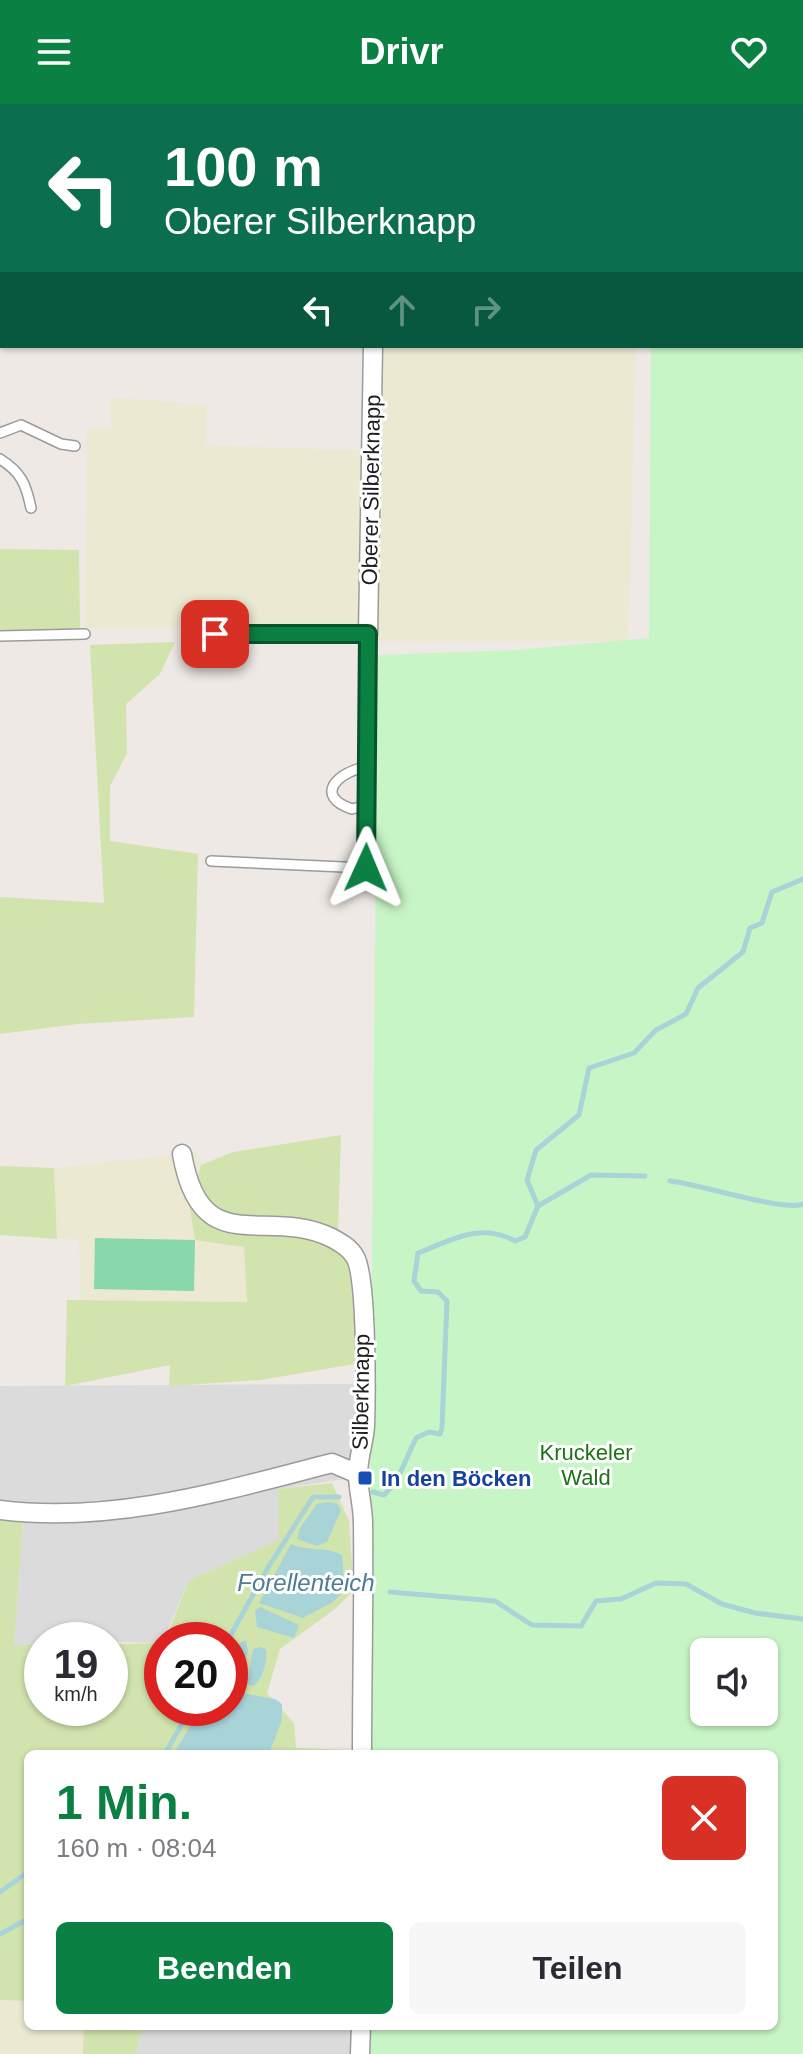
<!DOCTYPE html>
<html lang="de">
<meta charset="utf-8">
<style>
:root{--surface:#fff;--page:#f7f7f7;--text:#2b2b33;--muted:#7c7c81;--accent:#0b8043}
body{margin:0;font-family:Helvetica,sans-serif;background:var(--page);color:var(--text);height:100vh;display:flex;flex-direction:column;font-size:30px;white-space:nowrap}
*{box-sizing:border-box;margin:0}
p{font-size:26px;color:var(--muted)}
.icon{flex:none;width:44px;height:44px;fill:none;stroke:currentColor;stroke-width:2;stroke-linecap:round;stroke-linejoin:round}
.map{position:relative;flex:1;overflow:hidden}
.panel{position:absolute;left:24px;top:1646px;width:754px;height:280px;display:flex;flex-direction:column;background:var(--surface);border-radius:12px;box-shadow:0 2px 6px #0004}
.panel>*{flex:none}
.guide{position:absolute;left:0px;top:0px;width:804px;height:244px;box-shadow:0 2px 6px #0004;background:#0b6e4f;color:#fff;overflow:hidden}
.buttons{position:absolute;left:690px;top:1534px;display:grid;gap:16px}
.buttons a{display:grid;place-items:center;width:88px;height:88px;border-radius:12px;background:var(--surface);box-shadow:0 2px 6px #0004;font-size:40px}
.speed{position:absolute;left:24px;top:1518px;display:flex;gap:16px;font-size:40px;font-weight:700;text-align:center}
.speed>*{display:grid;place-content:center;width:104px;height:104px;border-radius:50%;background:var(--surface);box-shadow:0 2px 6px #0004;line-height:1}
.speed small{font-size:20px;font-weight:400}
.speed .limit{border:12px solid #d22;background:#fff;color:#111}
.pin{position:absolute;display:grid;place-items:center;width:68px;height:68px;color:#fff;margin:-34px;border-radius:16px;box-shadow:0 4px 12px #0006}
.me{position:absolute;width:88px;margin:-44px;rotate:1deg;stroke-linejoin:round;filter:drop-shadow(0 0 6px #0008)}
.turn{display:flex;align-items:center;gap:28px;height:168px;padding:0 32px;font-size:36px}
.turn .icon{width:104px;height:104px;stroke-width:2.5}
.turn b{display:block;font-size:56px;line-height:68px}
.lanes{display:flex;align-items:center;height:76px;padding:0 32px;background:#0003;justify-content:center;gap:40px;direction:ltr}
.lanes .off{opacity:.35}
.round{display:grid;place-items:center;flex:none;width:84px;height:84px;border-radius:12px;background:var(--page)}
.head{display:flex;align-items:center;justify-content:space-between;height:136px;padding:0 32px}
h1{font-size:48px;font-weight:600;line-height:60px;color:var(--accent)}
.cta{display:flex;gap:16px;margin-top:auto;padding:16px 32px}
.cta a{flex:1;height:92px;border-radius:12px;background:var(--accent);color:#fff;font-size:32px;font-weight:600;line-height:92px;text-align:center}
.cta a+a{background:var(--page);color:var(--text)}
header{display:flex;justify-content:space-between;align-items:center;height:104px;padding:0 32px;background:var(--accent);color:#fff;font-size:36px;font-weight:600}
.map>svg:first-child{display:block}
.residential{fill:#dcdbdb}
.farmland{fill:#ebe9d1}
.grass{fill:#d1e4ae}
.park{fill:#c8f5c5;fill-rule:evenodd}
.pitch{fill:#89d7ad}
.water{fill:#a8d4d8}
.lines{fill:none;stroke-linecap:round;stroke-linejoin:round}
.stream{stroke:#a8d4d8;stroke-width:5}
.lane-casing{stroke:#9b9b9b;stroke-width:12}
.street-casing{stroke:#9b9b9b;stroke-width:21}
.lane{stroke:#fff;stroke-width:9}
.street{stroke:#fff;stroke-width:18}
.route-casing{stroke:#07532c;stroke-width:20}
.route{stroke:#0b8043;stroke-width:14}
.transit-dot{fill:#1a4fb4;stroke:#fff;stroke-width:3}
.labels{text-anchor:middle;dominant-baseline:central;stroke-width:6;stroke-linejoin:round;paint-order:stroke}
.street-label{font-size:22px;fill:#1e1e1e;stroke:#fff}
.park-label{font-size:22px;fill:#1b7314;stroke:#fff}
.transit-label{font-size:22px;font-weight:bold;fill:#164399;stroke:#fff;text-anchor:start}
.water-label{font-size:24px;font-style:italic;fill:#4c7c96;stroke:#fff}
</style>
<header><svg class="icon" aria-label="menu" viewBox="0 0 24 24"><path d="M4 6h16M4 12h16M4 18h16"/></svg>Drivr<svg class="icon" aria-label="heart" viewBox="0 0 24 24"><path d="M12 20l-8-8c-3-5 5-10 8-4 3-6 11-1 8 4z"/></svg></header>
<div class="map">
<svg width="803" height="1950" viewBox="0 0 803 1950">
<rect width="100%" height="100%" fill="#eee9e4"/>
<g class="residential">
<path d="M358 1280 351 1374 279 1385 280 1436 189 1476 162 1539 42 1536V1541H14L23 1416 0 1399V1282Z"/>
<path d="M99 1922H354V1950H98Z"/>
</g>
<g class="farmland">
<path d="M384 0H642L384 2Z"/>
<path d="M383 242H636L628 537H375Z"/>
<path d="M110 293 207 301 206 341 366 347 362 523 85 524 87 324H111Z"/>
<path d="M197 1048 201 1061 190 1105 244 1143 247 1198 80 1196 79 1135H57L54 1064Z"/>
<path d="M0 1896 28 1897V1922H84L83 1950H0Z"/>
</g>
<g class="grass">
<rect x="91" y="0" width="275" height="2"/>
<path d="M0 445 79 446 80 526 0 529Z"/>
<path d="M175 538 160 570 126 600 127 649 110 682V737L198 750 194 913 78 920 0 930V793L104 799 90 541Z"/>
<path d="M341 1031 338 1126C380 1151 366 1215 366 1258L261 1276 169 1282 170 1261 65 1282 67 1196 247 1198 244 1143 195 1136 190 1105 201 1061 233 1048Z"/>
<path d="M0 1062 54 1064 57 1135 0 1131Z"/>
<path d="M332 1379 349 1417 354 1486 335 1505 280 1545 267 1589 294 1619 296 1644 349 1646 350 1650H28V1897L0 1896V1415L23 1416 14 1541H42V1604H110V1540L162 1539V1604H230V1536H165L189 1476 279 1436 278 1385Z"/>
<path d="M84 1922H142L136 1950H83Z"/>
</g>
<path class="park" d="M654 0H803V1950H370V1922H774V1650H367L378 551 516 546 649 534 651 242H802V2ZM704 1548H764V1608H704Z"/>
<path class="pitch" d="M95 1134 195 1136 194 1187 94 1185Z"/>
<g class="water">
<path d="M328 1398 337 1400 341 1406 327 1438 317 1442 297 1435 300 1424 317 1400Z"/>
<path d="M291 1440C308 1448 326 1442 342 1451 347 1500 340 1493 303 1514L259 1499Z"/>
<path d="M260 1503 299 1521 294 1534 257 1523 255 1507Z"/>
<path d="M246 1536 248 1548 239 1576 230 1580C230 1562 225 1544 246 1536Z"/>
<path d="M259 1543 266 1545C268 1557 263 1574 254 1582L247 1580 253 1545Z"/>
<path d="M230 1587 275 1595 282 1600V1616L269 1650H173L202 1604H230Z"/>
</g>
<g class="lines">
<g class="stream">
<path d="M0 202 2 201"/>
<path d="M670 1077C701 1080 783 1108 803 1100"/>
<path d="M538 1102 591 1071 645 1072"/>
<path d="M373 1388 384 1391 396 1378 416 1334 429 1328 440 1330 442 1324 447 1197 438 1188 421 1187 414 1177 418 1149C452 1136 480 1118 515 1137L525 1133 538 1102 527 1076 536 1046 579 1011 589 964 634 949 656 926 686 910 698 884 743 848 750 824 762 819 772 788 803 775"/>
<path d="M390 1488 495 1497 532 1521 581 1522 596 1497 621 1495 656 1479 686 1480 722 1500 755 1509 803 1515"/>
<path d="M228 1536 269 1462 313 1393H339"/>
<path d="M165 1650 191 1604"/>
<path d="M0 1788 28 1768"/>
<path d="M0 1830 28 1815"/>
</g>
<defs>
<g id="lane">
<path d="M0 329 21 321 61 340 75 342"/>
<path d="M0 355C21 368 26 380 31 404"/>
<path d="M199 530H368L370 554 366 764 211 757"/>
<path d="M0 532 85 530"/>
<path d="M367 701 352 705C313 692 338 667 367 663"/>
</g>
<g id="street">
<path d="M373 0V2"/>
<path d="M368 530 373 242"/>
<path d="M182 1050C201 1159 265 1101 332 1134 341 1139 350 1144 355 1153 367 1172 366 1293 365 1322 364 1338 358 1354 358 1370 358 1386 363 1402 363 1419 364 1496 362 1573 362 1650"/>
<path d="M0 1406C114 1420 223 1387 332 1359L358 1370"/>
<path d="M360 1950 361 1922"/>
</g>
</defs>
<use href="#lane" class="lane-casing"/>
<use href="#street" class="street-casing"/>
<use href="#lane" class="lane"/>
<use href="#street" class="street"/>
</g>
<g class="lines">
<defs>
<path id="route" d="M215 530H368L366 764"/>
</defs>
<use href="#route" class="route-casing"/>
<use href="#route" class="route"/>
</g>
<rect class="transit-dot" x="357" y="1366" width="16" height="16" rx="4"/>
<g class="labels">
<g class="street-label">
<text transform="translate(371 386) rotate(-89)">Oberer Silberknapp</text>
<text transform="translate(361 1288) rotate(-89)">Silberknapp</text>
</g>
<g class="park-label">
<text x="586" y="1348">Kruckeler<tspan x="586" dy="25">Wald</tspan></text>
</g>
<g class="transit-label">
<text x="381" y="1374">In den Böcken</text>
</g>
<g class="water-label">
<text x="306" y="1478">Forellenteich</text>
</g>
</g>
</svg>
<div class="buttons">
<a><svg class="icon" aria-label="sound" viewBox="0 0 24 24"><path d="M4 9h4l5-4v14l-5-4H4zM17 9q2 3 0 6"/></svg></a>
</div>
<div class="speed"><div>19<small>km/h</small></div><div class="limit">20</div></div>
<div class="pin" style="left:215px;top:530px;background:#d93025"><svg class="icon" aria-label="arrive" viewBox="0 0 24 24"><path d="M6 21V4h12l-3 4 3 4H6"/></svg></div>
<svg class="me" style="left:366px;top:764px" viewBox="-20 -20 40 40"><path d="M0-17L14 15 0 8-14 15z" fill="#0b8043" stroke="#fff" stroke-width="4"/></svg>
<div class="guide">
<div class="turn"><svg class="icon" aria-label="left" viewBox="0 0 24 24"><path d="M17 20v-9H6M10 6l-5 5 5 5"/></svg><div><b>100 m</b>Oberer Silberknapp</div></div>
<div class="lanes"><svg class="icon" aria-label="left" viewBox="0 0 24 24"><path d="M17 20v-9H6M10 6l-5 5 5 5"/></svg><svg class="icon off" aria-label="ahead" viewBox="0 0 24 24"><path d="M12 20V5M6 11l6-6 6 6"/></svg><svg class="icon off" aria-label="right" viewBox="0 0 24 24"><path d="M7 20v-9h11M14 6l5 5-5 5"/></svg></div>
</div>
<section class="panel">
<div class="head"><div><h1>1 Min.</h1><p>160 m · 08:04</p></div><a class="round" style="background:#d93025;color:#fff"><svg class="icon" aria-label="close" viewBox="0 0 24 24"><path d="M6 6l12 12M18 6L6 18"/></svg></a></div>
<div class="cta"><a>Beenden</a><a>Teilen</a></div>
</section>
</div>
